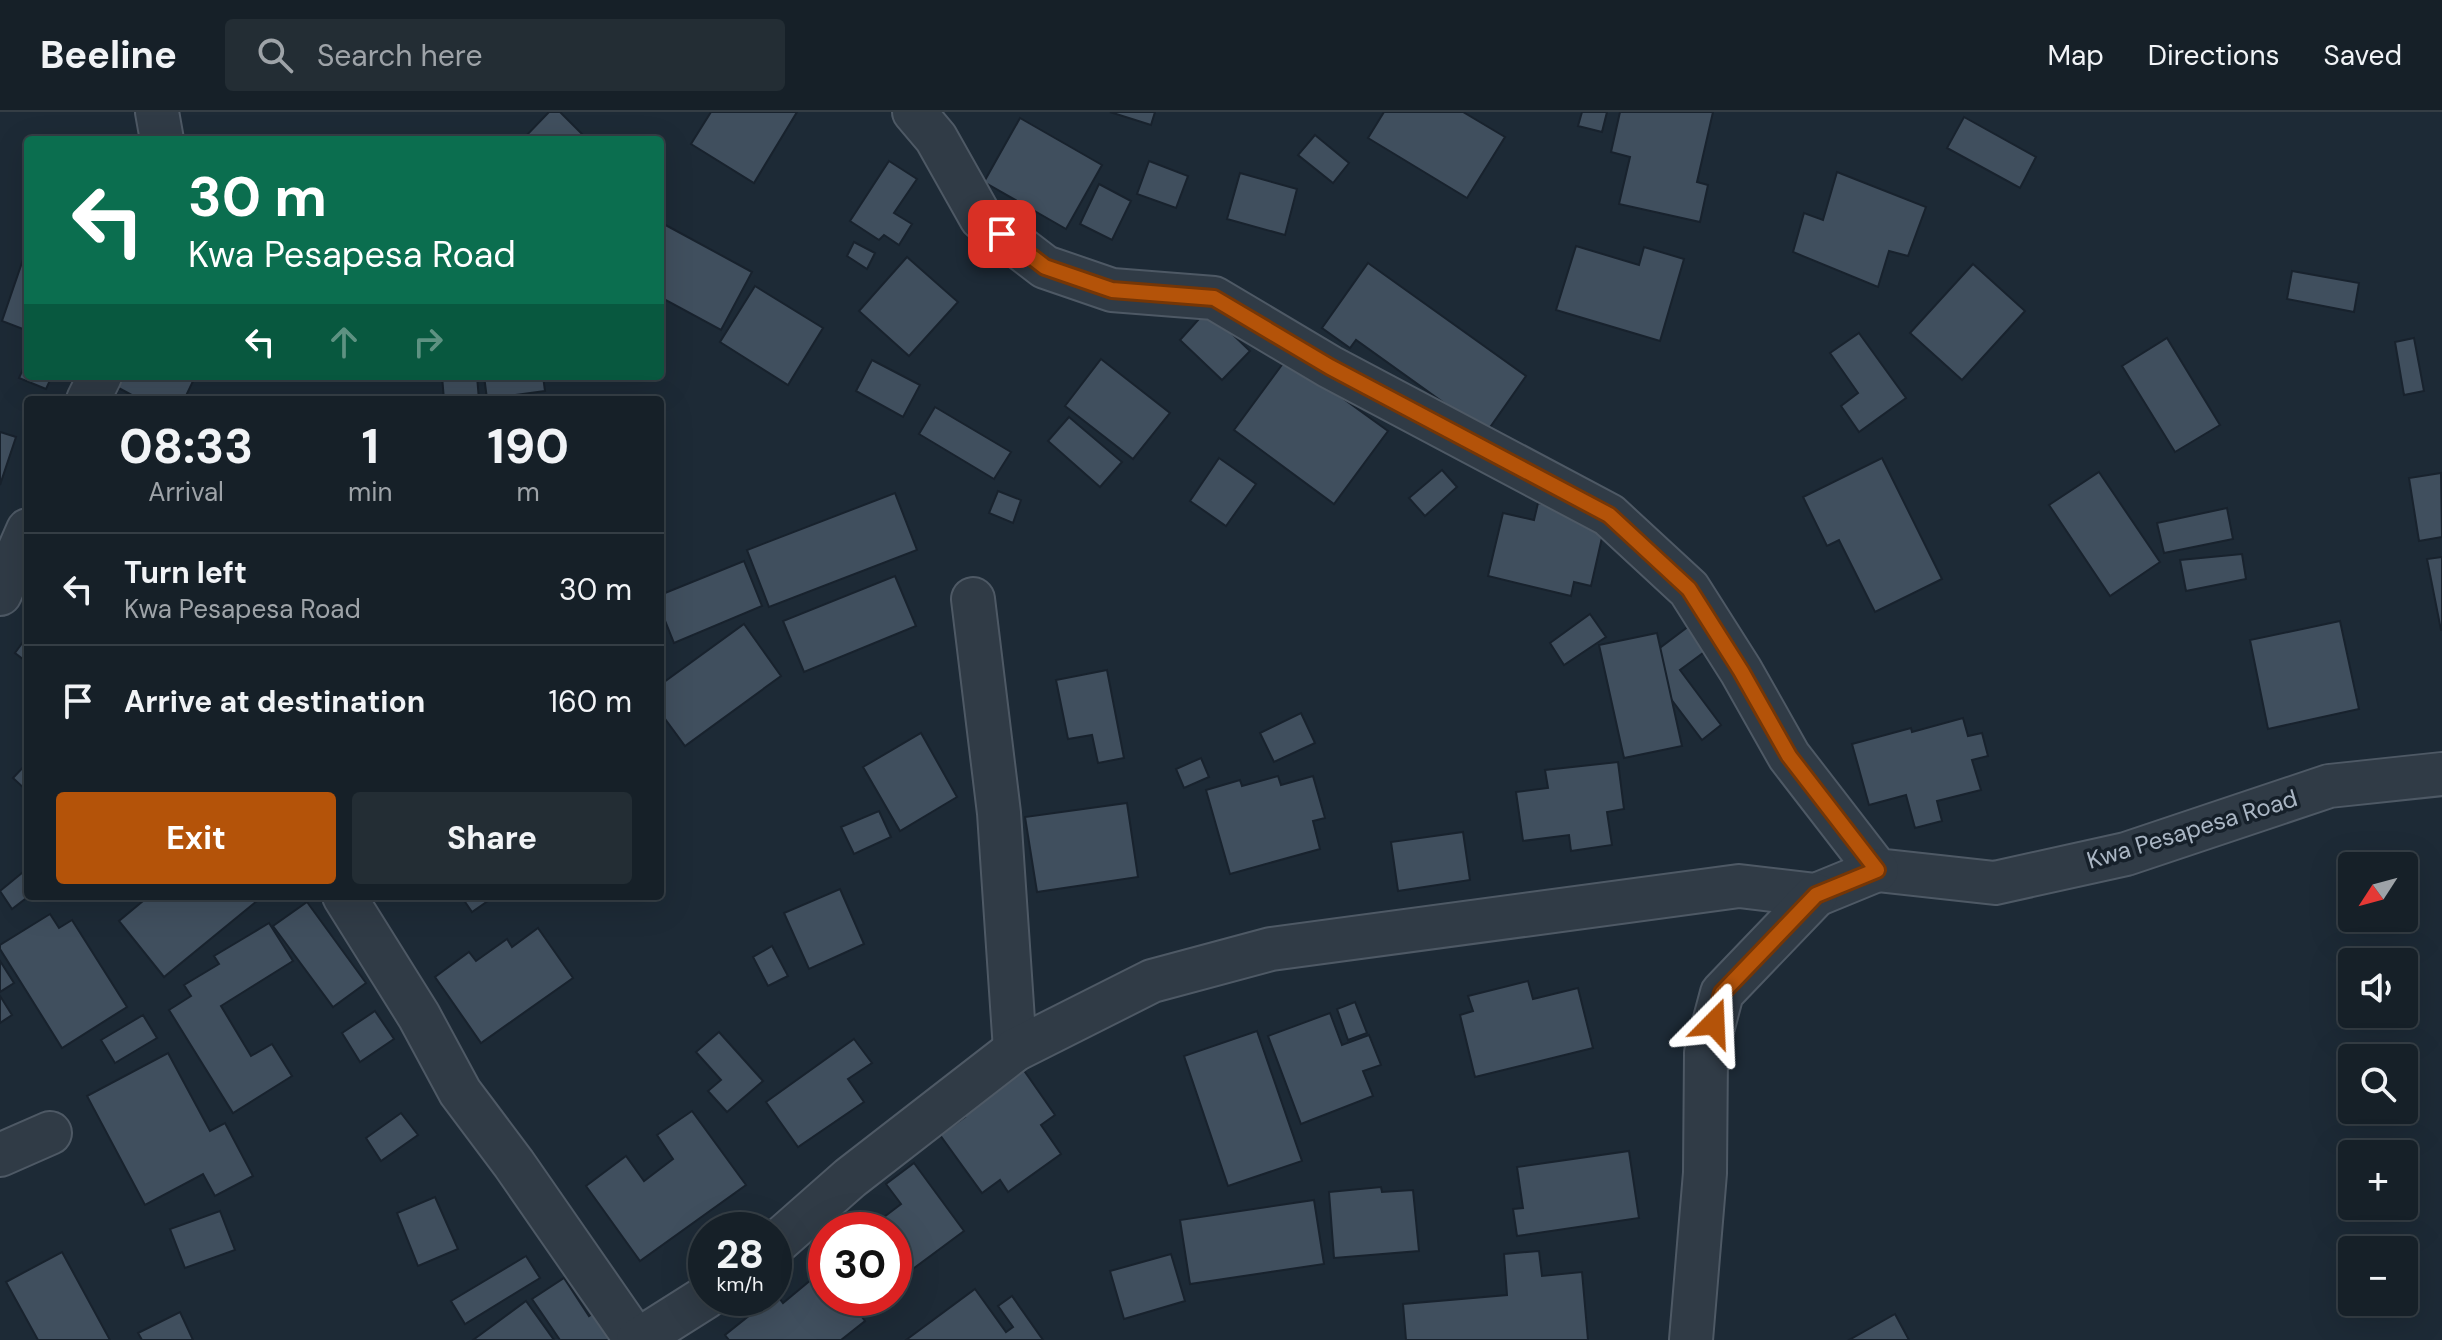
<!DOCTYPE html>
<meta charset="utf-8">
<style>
:root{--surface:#162028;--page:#232d34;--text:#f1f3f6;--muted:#9ea3a8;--line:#353e45;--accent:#b45309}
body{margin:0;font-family:"DM Sans",sans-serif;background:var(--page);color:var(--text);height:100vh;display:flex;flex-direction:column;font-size:30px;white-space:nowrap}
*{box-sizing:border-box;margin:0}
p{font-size:26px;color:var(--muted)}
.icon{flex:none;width:44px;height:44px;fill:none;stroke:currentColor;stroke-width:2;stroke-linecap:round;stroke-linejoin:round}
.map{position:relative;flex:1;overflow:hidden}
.side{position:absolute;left:24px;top:284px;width:640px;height:504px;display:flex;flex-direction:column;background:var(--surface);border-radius:8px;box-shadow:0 8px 32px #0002,0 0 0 2px var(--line)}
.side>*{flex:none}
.hud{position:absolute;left:24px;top:24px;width:640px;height:244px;border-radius:8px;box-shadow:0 8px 32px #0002,0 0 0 2px var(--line);background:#0b6e4f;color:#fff;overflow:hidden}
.needle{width:52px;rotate:234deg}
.fabs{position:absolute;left:2338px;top:740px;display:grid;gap:16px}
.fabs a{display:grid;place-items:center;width:80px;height:80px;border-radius:8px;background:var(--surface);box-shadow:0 8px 32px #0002,0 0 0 2px var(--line);font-size:40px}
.speed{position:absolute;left:688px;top:1100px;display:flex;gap:16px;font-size:40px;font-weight:700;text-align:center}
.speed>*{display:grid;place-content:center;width:104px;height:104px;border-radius:50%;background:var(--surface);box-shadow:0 8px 32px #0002,0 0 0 2px var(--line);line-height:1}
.speed small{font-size:20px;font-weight:400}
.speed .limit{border:12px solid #d22;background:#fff;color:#111}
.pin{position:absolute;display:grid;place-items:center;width:68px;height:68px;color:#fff;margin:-34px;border-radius:16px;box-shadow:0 4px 12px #0006}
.me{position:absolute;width:88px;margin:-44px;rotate:21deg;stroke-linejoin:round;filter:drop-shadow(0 0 6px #0008)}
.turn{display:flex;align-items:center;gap:28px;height:168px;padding:0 32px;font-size:36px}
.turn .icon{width:104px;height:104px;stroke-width:2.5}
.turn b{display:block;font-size:56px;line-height:68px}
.lanes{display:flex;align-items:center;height:76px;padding:0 32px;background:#0003;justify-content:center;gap:40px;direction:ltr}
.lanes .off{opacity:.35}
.eta{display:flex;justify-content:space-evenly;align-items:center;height:136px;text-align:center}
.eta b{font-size:48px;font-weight:700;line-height:56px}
.button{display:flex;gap:16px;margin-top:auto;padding:16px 32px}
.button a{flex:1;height:92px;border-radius:8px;background:var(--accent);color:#fff;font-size:32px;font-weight:700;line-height:92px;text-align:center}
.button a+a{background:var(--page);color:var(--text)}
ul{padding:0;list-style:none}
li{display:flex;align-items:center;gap:24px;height:112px;padding:0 32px;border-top:2px solid var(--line)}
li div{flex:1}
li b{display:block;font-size:30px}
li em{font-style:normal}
header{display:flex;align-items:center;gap:48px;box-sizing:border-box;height:112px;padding:0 40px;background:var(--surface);border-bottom:2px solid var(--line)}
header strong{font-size:38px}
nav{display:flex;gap:44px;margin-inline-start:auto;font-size:28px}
.search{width:560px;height:72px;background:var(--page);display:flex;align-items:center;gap:20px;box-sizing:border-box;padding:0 28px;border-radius:8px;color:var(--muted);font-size:30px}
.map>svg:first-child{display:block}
.building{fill:#404f5e;stroke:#18222d;stroke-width:2}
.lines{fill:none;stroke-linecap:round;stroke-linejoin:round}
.minor-casing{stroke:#4e5965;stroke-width:46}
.minor{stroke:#303b46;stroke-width:42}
.route-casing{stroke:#753606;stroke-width:20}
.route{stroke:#b45309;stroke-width:14}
.labels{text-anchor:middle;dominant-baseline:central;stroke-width:7;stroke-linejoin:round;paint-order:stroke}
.street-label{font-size:24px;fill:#aab6c4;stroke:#16202a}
</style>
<header>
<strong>Beeline</strong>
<div class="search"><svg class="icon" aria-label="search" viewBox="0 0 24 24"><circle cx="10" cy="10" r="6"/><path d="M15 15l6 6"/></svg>Search here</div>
<nav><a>Map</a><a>Directions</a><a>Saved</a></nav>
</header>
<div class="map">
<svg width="2442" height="1228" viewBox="0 0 2442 1228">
<rect width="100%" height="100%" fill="#1d2a36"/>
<g class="building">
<path d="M549 0H560L588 28H522Z"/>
<path d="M711 0H797L754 71 691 32Z"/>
<path d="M1110 0H1155L1151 13Z"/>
<path d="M1384 0H1463L1505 25 1467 86 1368 26Z"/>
<path d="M1582 0H1607L1602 20 1578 14Z"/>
<path d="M1620 0H1713L1697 70 1708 73 1700 110 1619 92 1630 45 1611 40Z"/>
<path d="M1964 5 2036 45 2020 76 1947 36Z"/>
<path d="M1020 6 1102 53 1066 117 984 70Z"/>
<path d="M1315 23 1349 51 1333 71 1298 43Z"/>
<path d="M889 49 917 67 894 101 912 112 899 133 884 123 879 128 850 109Z"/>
<path d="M1149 49 1188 64 1176 96 1137 82Z"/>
<path d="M1837 60 1926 95 1908 144 1889 139 1878 175 1793 140 1804 101 1823 108Z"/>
<path d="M1240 61 1297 77 1285 123 1227 107Z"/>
<path d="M1099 72 1131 89 1112 128 1080 112Z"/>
<path d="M660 110 752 160 721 218 660 185Z"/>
<path d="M854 130 875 141 867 157 847 144Z"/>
<path d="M28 133V219L2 209Z"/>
<path d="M1576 134 1639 153 1644 135 1684 147 1660 229 1556 198Z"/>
<path d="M907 145 958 190 909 244 859 199Z"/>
<path d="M1368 151 1526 264 1486 321 1356 228 1350 236 1322 216Z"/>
<path d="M1973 152 2025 199 1962 268 1910 221Z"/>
<path d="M2292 159 2359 171 2354 200 2287 187Z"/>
<path d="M755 174 823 216 788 273 720 230Z"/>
<path d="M1207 198 1250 239 1222 268 1180 228Z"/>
<path d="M1859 221 1906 286 1859 320 1841 294 1858 281 1830 241Z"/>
<path d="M2167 226 2220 313 2175 340 2122 254Z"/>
<path d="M2414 226 2424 279 2404 283 2395 230Z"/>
<path d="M28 246V264H52L46 277 19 266Z"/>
<path d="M1287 246 1388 319 1334 392 1234 318Z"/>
<path d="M1101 247 1170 301 1133 347 1065 294Z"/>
<path d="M872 248 920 273 903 305 856 279Z"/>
<path d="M117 264H193L195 265 184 288H141L113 273Z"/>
<path d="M442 264H477L479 288H444Z"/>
<path d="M484 264H543L545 279 487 287Z"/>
<path d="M935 295 1011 340 994 367 919 322Z"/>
<path d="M1069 305 1122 350 1100 375 1048 329Z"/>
<path d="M0 320 16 325 0 373Z"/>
<path d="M1219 346 1256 372 1226 414 1190 389Z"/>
<path d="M1882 346 1942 467 1875 500 1839 428 1827 434 1803 385Z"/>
<path d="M1442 358 1457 375 1425 404 1409 386Z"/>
<path d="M2099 360 2160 450 2110 484 2049 393Z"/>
<path d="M2441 361 2442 425 2419 429 2409 366Z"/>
<path d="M998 379 1021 388 1013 411 989 401Z"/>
<path d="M895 381 917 438 769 495 747 438Z"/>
<path d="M1538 391 1606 408 1591 474 1574 470 1571 484 1488 464 1503 401 1534 408Z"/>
<path d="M2227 396 2233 427 2164 441 2157 411Z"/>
<path d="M2242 442 2246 467 2186 479 2180 448Z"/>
<path d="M2442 445V518H2441L2427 447Z"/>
<path d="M744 449 762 494 674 531 660 496V483Z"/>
<path d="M895 464 916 514 804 560 783 509Z"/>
<path d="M1590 502 1606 525 1564 553 1550 531Z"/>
<path d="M2340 509 2359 597 2268 617 2250 528Z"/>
<path d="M744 512 781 564 685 634 660 600V573Z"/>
<path d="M1689 514 1707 538 1680 558 1721 613 1702 628 1661 574 1639 591 1620 566Z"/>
<path d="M1657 521 1682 634 1624 646 1599 533Z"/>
<path d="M28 523V551L15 541Z"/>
<path d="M1107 558 1124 646 1098 651 1092 623 1068 627 1056 568Z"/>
<path d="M1301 601 1315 631 1274 650 1260 621Z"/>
<path d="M1963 606 1968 624 1982 621 1988 644 1972 648 1981 678 1937 689 1942 709 1915 716 1906 683 1869 693 1852 632 1911 616 1912 620Z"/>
<path d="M921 621 957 685 900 719 863 655Z"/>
<path d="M1201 646 1209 665 1184 676 1176 657Z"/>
<path d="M28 650V680L13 666Z"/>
<path d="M1618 650 1624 697 1607 700 1612 733 1571 739 1569 723 1523 729 1516 680 1548 676 1545 658Z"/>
<path d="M1278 664 1281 673 1313 664 1325 706 1313 709 1320 737 1230 762 1206 678 1240 668 1242 674Z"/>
<path d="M1127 691 1138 765 1037 780 1025 705Z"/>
<path d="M879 699 891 725 854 742 841 715Z"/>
<path d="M1463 720 1470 768 1398 779 1391 730Z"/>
<path d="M28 756 29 784 12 797 0 779Z"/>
<path d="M840 777 864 832 809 857 784 801Z"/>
<path d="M149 784H263L164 865 119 809Z"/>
<path d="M461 784H495L472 800Z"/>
<path d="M307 790 366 871 333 895 273 814Z"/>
<path d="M50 802 59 816 72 808 127 895 62 936 0 837V833Z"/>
<path d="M269 811 293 849 221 894 251 944 272 932 292 964 233 1001 169 898 191 884 184 873 219 852 214 844Z"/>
<path d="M538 816 573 866 481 931 435 865 469 840 476 849 507 827 512 835Z"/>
<path d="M772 834 788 864 768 874 753 845Z"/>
<path d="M0 849 14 871 0 880Z"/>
<path d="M1528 869 1533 887 1578 876 1593 936 1475 965 1460 903 1473 899 1468 884Z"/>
<path d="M0 884 12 903 0 911Z"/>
<path d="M1355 890 1367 921 1348 928 1337 897Z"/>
<path d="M375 899 394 927 360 950 342 921Z"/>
<path d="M1330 901 1342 933 1369 923 1381 953 1363 959 1373 984 1301 1012 1268 924Z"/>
<path d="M143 903 157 926 115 951 101 928Z"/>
<path d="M1257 919 1302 1049 1228 1074 1184 944Z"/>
<path d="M719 920 763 969 727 1000 708 979 721 968 696 940Z"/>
<path d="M854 927 872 951 848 967 864 990 798 1035 766 990Z"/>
<path d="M168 941 210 1019 225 1011 253 1064 215 1084 203 1062 145 1093 87 984Z"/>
<path d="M1016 947 1055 1003 1041 1013 1061 1042 1008 1080 1000 1068 982 1081 940 1023 965 1005 955 990Z"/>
<path d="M692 999 746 1073 640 1149 586 1074 626 1044 644 1069 673 1047 657 1023Z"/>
<path d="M401 1001 418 1023 381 1049 366 1026Z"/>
<path d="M1629 1039 1639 1106 1517 1124 1513 1097 1523 1096 1517 1055Z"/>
<path d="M914 1051 964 1119 894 1171V1118H867L901 1092 886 1072Z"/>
<path d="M1381 1075 1382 1080 1413 1078 1419 1139 1334 1146 1329 1080Z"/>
<path d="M435 1085 458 1137 418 1154 397 1101Z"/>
<path d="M1314 1088 1324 1152 1190 1172 1180 1108Z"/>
<path d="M220 1099 235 1138 185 1156 170 1117Z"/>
<path d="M1539 1139 1542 1164 1582 1160 1588 1228H1406L1403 1192 1507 1183 1504 1142Z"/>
<path d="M62 1140 110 1228H38L6 1170Z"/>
<path d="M1171 1142 1185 1189 1124 1207 1110 1159Z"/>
<path d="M526 1144 540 1166 465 1212 451 1189Z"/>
<path d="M824 1157 826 1186H847L865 1209 841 1228H729L725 1223 776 1182 783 1191Z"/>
<path d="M564 1166 589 1204 598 1198 617 1228H560L532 1187Z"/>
<path d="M975 1177 1006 1220 1013 1215 998 1194 1012 1184 1043 1228H906Z"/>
<path d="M526 1189 554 1228H473Z"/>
<path d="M180 1200 193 1228H142L138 1221Z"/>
<path d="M1895 1202 1909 1228H1849Z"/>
</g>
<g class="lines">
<defs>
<g id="minor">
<path d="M157 0 162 28"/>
<path d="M914 0 936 26 981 106 1045 155 1112 178 1214 186 1330 255 1609 403 1689 477 1741 559 1789 644 1877 758 1995 771 2126 742 2329 674 2442 662"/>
<path d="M88 288 100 264"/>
<path d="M0 482 28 418"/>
<path d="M973 487 999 701 1015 938"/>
<path d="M344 784 419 904 460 980 514 1052 636 1228"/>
<path d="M0 1043 50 1021"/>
<path d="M774 1133 850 1066 1015 938 1152 869 1271 837 1739 774 1816 783 1877 758"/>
<path d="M638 1228 706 1185"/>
<path d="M1691 1228 1705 1061 1706 941 1722 881 1816 783"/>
</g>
</defs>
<use href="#minor" class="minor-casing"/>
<use href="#minor" class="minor"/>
</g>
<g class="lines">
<defs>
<path id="route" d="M1002 122 1045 155 1112 178 1214 186 1330 255 1609 403 1689 477 1741 559 1789 644 1877 758 1816 783 1722 881 1714 911"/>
</defs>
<use href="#route" class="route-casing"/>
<use href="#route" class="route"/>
</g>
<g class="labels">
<g class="street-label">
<text transform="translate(2192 717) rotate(-17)">Kwa Pesapesa Road</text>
</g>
</g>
</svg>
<div class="fabs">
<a><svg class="needle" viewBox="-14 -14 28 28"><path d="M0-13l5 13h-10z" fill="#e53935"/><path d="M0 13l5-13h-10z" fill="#9ea3a8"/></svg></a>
<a><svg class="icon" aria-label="sound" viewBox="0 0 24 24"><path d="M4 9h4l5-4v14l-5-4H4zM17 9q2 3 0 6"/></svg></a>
<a><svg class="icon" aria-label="search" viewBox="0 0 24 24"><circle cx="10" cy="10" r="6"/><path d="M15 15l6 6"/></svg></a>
<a>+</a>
<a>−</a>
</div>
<div class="speed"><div>28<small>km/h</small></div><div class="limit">30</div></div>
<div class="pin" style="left:1002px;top:122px;background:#d93025"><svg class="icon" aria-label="arrive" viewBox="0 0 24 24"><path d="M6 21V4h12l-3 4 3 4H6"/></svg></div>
<svg class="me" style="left:1714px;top:911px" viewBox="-20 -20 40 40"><path d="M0-17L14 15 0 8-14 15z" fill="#b45309" stroke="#fff" stroke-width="4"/></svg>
<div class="hud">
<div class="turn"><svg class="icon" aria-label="left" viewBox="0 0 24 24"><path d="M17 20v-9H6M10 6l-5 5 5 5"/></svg><div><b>30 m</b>Kwa Pesapesa Road</div></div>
<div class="lanes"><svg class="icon" aria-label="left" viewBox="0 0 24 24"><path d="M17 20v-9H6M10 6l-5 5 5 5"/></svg><svg class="icon off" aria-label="ahead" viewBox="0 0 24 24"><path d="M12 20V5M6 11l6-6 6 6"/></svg><svg class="icon off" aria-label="right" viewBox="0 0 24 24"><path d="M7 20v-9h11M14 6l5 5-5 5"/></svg></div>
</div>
<section class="side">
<div class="eta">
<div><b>08:33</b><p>Arrival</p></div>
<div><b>1</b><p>min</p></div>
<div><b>190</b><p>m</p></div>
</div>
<ul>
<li><svg class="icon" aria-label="left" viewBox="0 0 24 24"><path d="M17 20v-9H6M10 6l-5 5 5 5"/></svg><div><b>Turn left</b><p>Kwa Pesapesa Road</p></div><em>30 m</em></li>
<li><svg class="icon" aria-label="arrive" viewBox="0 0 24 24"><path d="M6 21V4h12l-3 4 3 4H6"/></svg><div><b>Arrive at destination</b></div><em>160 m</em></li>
</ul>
<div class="button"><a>Exit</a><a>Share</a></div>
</section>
</div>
